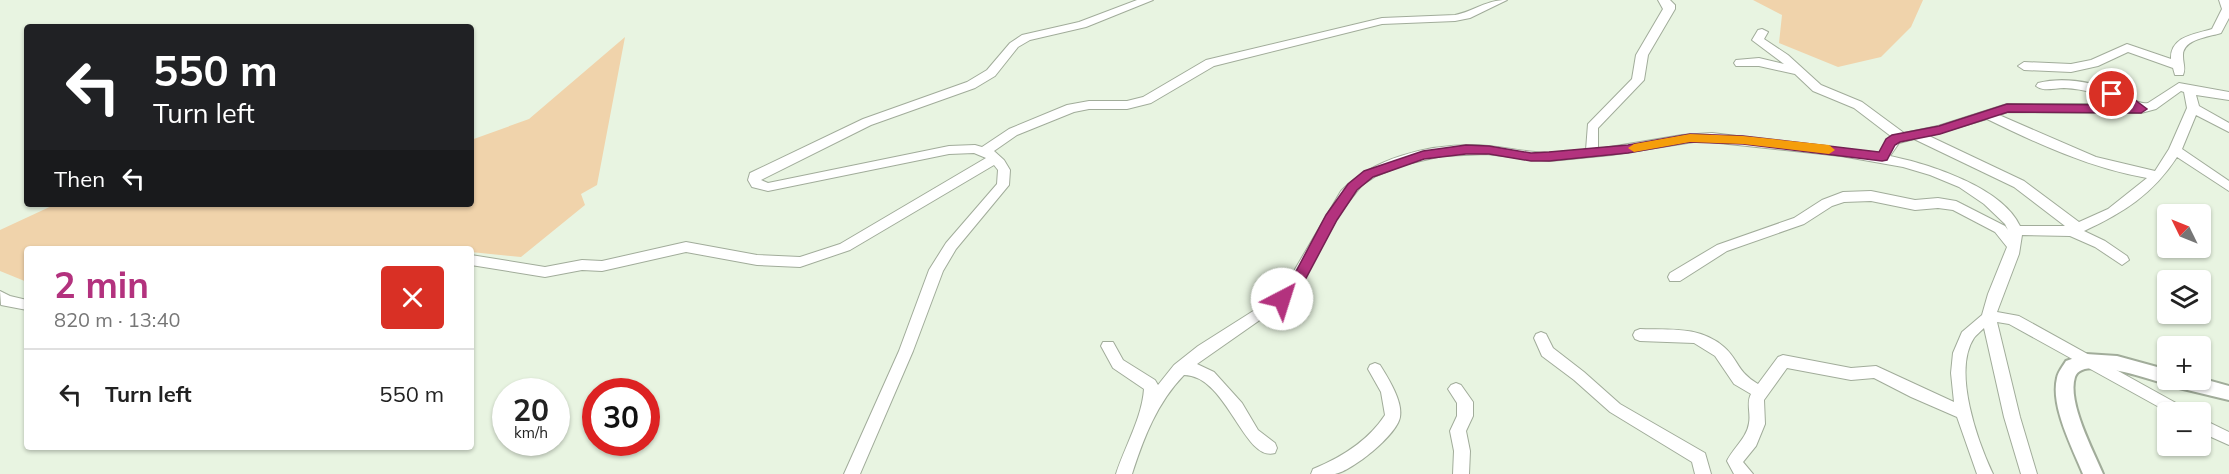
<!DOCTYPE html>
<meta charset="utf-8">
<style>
:root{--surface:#fff;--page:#f6f6f6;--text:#222;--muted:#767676;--line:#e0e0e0;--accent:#b3327e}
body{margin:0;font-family:Mulish,sans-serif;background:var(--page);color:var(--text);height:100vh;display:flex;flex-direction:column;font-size:22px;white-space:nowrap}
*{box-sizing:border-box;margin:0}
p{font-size:20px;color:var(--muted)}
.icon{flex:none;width:33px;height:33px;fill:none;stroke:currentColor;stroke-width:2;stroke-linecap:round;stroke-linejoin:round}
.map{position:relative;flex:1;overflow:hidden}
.side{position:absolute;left:24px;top:246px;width:450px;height:204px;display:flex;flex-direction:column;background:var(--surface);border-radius:6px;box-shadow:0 2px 4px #0004}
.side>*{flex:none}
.hud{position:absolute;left:24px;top:24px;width:450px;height:183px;border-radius:6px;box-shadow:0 2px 4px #0004;background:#202124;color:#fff;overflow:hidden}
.needle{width:39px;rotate:313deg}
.buttons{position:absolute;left:2157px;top:204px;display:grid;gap:12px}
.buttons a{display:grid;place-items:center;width:54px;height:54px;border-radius:6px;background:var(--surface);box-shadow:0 2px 4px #0004;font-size:30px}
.speed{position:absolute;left:492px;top:378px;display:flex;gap:12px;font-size:30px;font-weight:700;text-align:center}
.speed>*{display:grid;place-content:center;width:78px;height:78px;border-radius:50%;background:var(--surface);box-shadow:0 2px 4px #0004;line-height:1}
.speed small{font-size:15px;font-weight:400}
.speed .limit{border:9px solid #d22;background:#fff;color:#111}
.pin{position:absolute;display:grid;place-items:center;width:51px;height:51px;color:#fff;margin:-26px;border:3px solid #fff;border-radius:50%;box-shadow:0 2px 6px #0007}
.me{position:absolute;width:66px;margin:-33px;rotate:40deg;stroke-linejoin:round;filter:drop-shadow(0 0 4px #0008)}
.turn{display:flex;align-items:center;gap:21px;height:126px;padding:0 30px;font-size:27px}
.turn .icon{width:78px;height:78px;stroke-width:2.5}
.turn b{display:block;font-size:42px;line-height:51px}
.then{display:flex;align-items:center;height:57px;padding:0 30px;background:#0003;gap:12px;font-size:22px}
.round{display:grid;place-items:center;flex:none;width:63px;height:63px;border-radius:6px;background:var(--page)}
.summary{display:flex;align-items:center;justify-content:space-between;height:102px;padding:0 30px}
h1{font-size:36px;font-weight:700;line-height:45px;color:var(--accent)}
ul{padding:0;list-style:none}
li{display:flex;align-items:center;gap:18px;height:90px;padding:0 30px;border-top:2px solid var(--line)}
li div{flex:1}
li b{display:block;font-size:22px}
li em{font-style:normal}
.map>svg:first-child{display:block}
.green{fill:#f0d3ab}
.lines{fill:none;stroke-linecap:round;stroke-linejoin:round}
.minor-casing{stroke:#a1ac9a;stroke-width:2}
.major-casing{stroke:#a1ac9a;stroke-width:4}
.minor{fill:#fff;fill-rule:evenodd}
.major{fill:#fff;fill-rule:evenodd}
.route{fill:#b3327e;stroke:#742052;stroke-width:1.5}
.slow{fill:#f59e0b}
</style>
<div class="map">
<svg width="2229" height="474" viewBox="0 0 2229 474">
<rect width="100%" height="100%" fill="#e8f4e1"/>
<g class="green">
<path d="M1753 0H1923L1911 27 1881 57 1838 67 1779 43 1782 15Z"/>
<path d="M625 37 597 185 581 194 585 205 521 257 471 252V249H27V282L0 271V230L56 204H471V140L529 119Z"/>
</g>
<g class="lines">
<defs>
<g id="minor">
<path d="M1137 0H1153L1086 27 1030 40 1018 47 995 76 975 88 871 125 761 180 768 183 949 146 975 145 982 147 1009 129 1067 105 1089 101H1127L1143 97 1206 60 1382 18 1455 15C1475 11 1485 0 1507 0L1470 18 1455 21 1382 24 1214 66 1151 103 1127 109H1089L1074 112 1017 135 994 151 1004 160 1010 170 1009 185 956 249 943 271 913 351 860 474H844L899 351 929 270 946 243 997 184 998 170 994 165 850 250 800 267 757 265 686 252 602 271 582 270 545 277 471 265V255L545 267 582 260 602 261 686 242 757 255 800 257 840 244 986 158 974 153 949 154 768 191 752 187 748 180 750 173 863 119 967 82 987 70 1010 43 1022 35 1079 22Z"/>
<path d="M1658 0H1670L1675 5V9L1648 55 1644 80 1598 128V149L1682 135 1712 133 1879 153 1892 137 1854 108 1813 91 1795 74 1759 66H1736L1734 63 1736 60 1759 58 1784 64 1752 40 1758 30 1762 29 1768 32 1764 39 1788 55 1821 85 1862 102 1904 133 1938 126 2007 104H2125C2106 95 2085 89 2064 88 2054 88 2043 92 2036 86L2038 83C2065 76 2096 83 2122 93 2130 97 2139 105 2148 103L2179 83 2229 92V100L2196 95 2199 106 2229 123V132L2196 115 2182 149 2229 181V191L2177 157C2153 194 2123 213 2084 231L2105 241 2127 256 2129 260 2122 265 2095 247 2070 236 2022 235 2019 254 1997 312 2019 316 2185 408 2187 412H2168L2009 324 1997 322 2020 417 2037 474H2021L2004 417 1984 328C1980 332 1976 335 1974 338 1952 371 1978 442 1993 474H1977L1957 417 1911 397 1874 378 1851 380 1787 368 1764 400 1765 424 1756 446 1743 462 1753 474H1734L1727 461C1733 448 1747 438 1749 423 1751 413 1746 403 1751 394L1734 384 1715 356 1694 343 1640 341 1635 339 1633 335 1635 331 1640 329C1670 330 1700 326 1724 347 1739 360 1736 371 1758 384L1778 357 1783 355 1851 368 1876 366 1954 402 1951 373 1953 353 1962 332 1982 315 1988 294 2007 247 1995 232 1953 210 1938 208 1915 210 1871 201 1844 202 1832 206 1804 224 1727 251 1680 281H1670L1668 277 1670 273 1717 245 1794 218 1822 200 1843 192 1871 191 1915 200 1938 198 1956 201 2005 226 2008 230 2005 224 1984 204 1959 187 1930 175 1903 167 1841 156 1700 141 1611 155 1550 161 1486 154 1442 156 1403 165 1376 176 1362 185 1340 213 1294 296 1197 364 1214 372 1242 403 1258 430 1275 443 1277 448 1275 453C1244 463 1227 375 1184 375 1157 403 1144 437 1132 474H1116C1125 446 1142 418 1144 389L1113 368 1101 346 1103 342H1113L1123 360 1155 380 1158 385 1174 365 1198 346 1269 301 1284 288 1341 191C1373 158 1427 145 1472 145 1493 145 1514 150 1535 152 1552 154 1569 151 1586 150L1588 124 1632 79 1636 55 1663 9ZM2181 91 2184 92 2187 108 2169 149 2155 171 2096 157 1999 115 2008 112 2141 113 2156 109ZM1987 119C2038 144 2090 168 2147 178L2108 209 2079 222 2024 181 1929 136ZM1914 139 2014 187 2065 226H2020C2002 187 1929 164 1890 156L1899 143Z"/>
<path d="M2219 0H2229V18L2221 33C2209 37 2182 39 2183 56 2183 64 2186 68 2183 75H2175L2173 68 2128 52 2098 66 2071 72 2024 70 2018 66 2024 62 2071 64 2091 60 2127 44 2171 59C2170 36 2196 34 2212 29L2222 9Z"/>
<path d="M0 291 10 296 27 300V310L1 305Z"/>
<path d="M1541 332 1546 334 1553 348 1584 372 1620 404 1705 453 1711 474H1695L1692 462 1610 412 1574 380 1542 356 1534 338 1536 334Z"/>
<path d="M1375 363 1380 365C1388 378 1403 401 1400 417 1397 435 1352 471 1335 474 1327 474 1319 474 1311 474L1313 469C1342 457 1368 441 1385 415L1381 392 1368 369 1370 365Z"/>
<path d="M1456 383 1461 385 1473 402V416L1466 431 1470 451 1469 474H1453L1454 451 1450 431 1457 416V403L1448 389 1451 385Z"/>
<path d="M2200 418 2229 432V445L2200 432Z"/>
</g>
<path id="major" d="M2086 354 2117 356 2168 370V380L2200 378 2229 386V400C2212 396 2196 392 2179 388 2163 384 2083 353 2075 377 2067 402 2093 450 2103 474H2083C2073 449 2050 406 2057 378 2058 372 2063 366 2066 361Z"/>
</defs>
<use href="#minor" class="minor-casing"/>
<use href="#major" class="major-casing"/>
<use href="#minor" class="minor"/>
<use href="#major" class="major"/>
</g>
<path class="route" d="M2112 90 2127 94 2147 109 2141 113 2008 112 1940 134 1900 142 1895 145 1887 160 1882 161 1743 144 1690 142 1628 153 1549 161H1531L1489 154H1466L1424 159 1373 177 1357 190 1337 220 1304 282 1287 302H1277L1275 299 1294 275 1326 215 1348 184 1364 171 1423 151 1466 145 1489 146 1531 153 1549 152 1628 145 1690 134 1743 136 1879 152 1886 139 1892 135 1939 126 2007 104 2126 105 2108 97V92Z"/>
<path class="slow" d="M1690 134 1743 136 1829 145 1835 150 1829 154 1743 144 1690 142 1634 152 1628 148 1634 144Z"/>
</svg>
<div class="buttons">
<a><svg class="needle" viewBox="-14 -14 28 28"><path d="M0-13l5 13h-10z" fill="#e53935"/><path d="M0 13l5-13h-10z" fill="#767676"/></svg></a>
<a><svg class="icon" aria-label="layers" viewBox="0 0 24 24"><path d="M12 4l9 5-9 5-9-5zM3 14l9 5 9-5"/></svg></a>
<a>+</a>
<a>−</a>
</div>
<div class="speed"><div>20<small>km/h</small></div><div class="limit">30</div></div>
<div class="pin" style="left:2112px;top:94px;background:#d93025"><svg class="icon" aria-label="arrive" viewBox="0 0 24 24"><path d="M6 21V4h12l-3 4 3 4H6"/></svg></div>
<svg class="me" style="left:1282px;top:299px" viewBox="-20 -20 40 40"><circle r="19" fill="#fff"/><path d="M0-13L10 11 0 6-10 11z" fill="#b3327e"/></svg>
<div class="hud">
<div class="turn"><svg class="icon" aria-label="left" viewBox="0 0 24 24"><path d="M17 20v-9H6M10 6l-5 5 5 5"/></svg><div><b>550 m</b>Turn left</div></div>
<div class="then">Then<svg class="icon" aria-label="left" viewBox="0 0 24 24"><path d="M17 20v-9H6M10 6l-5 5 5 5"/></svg></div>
</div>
<section class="side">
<div class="summary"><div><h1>2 min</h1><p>820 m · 13:40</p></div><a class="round" style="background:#d93025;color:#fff"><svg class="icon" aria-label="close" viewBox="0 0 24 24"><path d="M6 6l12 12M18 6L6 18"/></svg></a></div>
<ul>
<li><svg class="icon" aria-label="left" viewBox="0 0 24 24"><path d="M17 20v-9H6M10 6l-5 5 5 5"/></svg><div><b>Turn left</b></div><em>550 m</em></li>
</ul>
</section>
</div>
